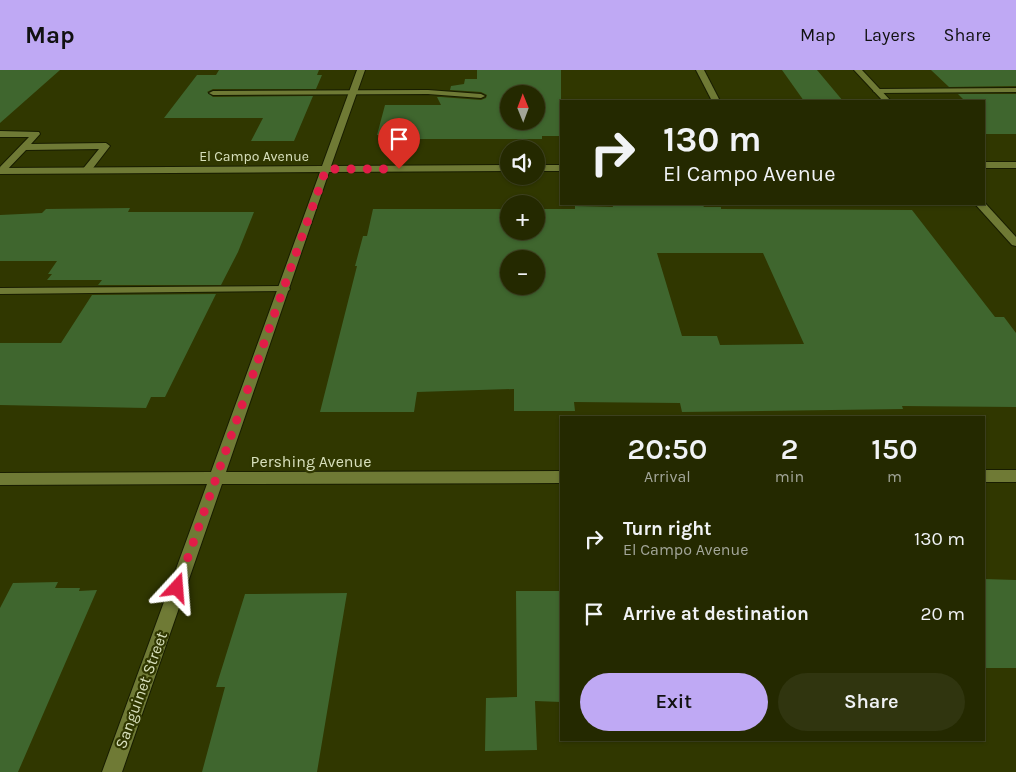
<!DOCTYPE html>
<meta charset="utf-8">
<style>
:root{--surface:#242900;--page:#30350f;--text:#f1f3f6;--muted:#a3a699;--line:#414522;--accent:#bfa9f4}
body{margin:0;font-family:Karla,sans-serif;background:var(--page);color:var(--text);height:100vh;display:flex;flex-direction:column;font-size:19px;white-space:nowrap}
*{box-sizing:border-box;margin:0}
p{font-size:16px;color:var(--muted)}
.icon{flex:none;width:28px;height:28px;fill:none;stroke:currentColor;stroke-width:2;stroke-linecap:round;stroke-linejoin:round}
.map{position:relative;flex:1;overflow:hidden}
.side{position:absolute;left:560px;top:346px;width:425px;height:325px;display:flex;flex-direction:column;background:var(--surface);border-radius:0px;box-shadow:0 1px 4px #0004,0 0 0 1px var(--line)}
.side>*{flex:none}
.banner{position:absolute;left:560px;top:30px;width:425px;height:105px;border-radius:0px;box-shadow:0 1px 4px #0004,0 0 0 1px var(--line);background:#242900;color:var(--text);overflow:hidden}
.needle{width:32px;rotate:359deg}
.fabs{position:absolute;left:500px;top:15px;display:grid;gap:10px}
.fabs a{display:grid;place-items:center;width:45px;height:45px;border-radius:50%;background:var(--surface);box-shadow:0 1px 4px #0004,0 0 0 1px var(--line);font-size:25px}
.pin{position:absolute;display:grid;place-items:center;width:42px;height:42px;color:#fff;margin:-51px -21px;border-radius:50% 50% 50% 0;rotate:-45deg;box-shadow:0 0 5px #0007}
.pin .icon{rotate:45deg}
.me{position:absolute;width:55px;margin:-28px;rotate:19deg;stroke-linejoin:round;filter:drop-shadow(0 0 4px #0008)}
.turn{display:flex;align-items:center;gap:18px;height:105px;padding:0 20px;font-size:22px}
.turn .icon{width:65px;height:65px;stroke-width:2.5}
.turn b{display:block;font-size:35px;line-height:42px}
.eta{display:flex;justify-content:space-evenly;align-items:center;height:85px;text-align:center}
.eta b{font-size:30px;font-weight:600;line-height:35px}
.cta{display:flex;gap:10px;margin-top:auto;padding:10px 20px}
.cta a{flex:1;height:58px;border-radius:30px;background:var(--accent);color:#111;font-size:20px;font-weight:600;line-height:58px;text-align:center}
.cta a+a{background:var(--page);color:var(--text)}
ul{padding:0;list-style:none}
li{display:flex;align-items:center;gap:15px;height:75px;padding:0 20px}
li div{flex:1}
li b{display:block;font-size:19px}
li em{font-style:normal}
header{display:flex;align-items:center;gap:30px;box-sizing:border-box;height:70px;padding:0 25px;background:var(--accent);color:#111}
header strong{font-size:24px}
nav{display:flex;gap:28px;margin-inline-start:auto;font-size:18px}
.map>svg:first-child{display:block}
.building{fill:#3f662e;fill-rule:evenodd}
.lines{fill:none;stroke-linecap:round;stroke-linejoin:round}
.service-casing{stroke:#181d00;stroke-width:2}
.minor-casing{stroke:#181d00;stroke-width:2}
.service{fill:#6f7a35;fill-rule:evenodd}
.minor{fill:#6f7a35;fill-rule:evenodd}
.route{stroke:#e11d48;stroke-width:9;stroke-dasharray:0 16.2}
.labels{text-anchor:middle;dominant-baseline:central;stroke-width:4.5;stroke-linejoin:round;paint-order:stroke}
.far-street-label{font-size:14px;fill:#d8e0bc;stroke:#303700}
.street-label{font-size:16px;fill:#d8e0bc;stroke:#303700}
</style>
<header>
<strong>Map</strong>
<nav><a>Map</a><a>Layers</a><a>Share</a></nav>
</header>
<div class="map">
<svg width="1016" height="702" viewBox="0 0 1016 702">
<rect width="100%" height="100%" fill="#303700"/>
<g class="building">
<path d="M0 0H60L0 53Z"/>
<path d="M219 0H319L317 5H322L316 19H213L207 22 213 27 313 26 294 71H251L263 48H164L197 5H216Z"/>
<path d="M477 0H561V66H542V69H407L408 65H377L385 35H441L437 27H441L481 30 486 28 487 25 481 22 450 20 451 16 464 14 465 9H477ZM509 24H536V51H509Z"/>
<path d="M782 0H817L843 31H804Z"/>
<path d="M931 0H1016V16L949 17Z"/>
<path d="M958 24H1016V64H984V31H965Z"/>
<path d="M612 134H702L704 137H721V139L912 140 995 247H1004L1016 263V337L902 336 903 339 682 342 680 333 574 332 575 341H514V319L417 322 414 342H320L357 196H355L363 166H367L373 139H509V161H536V139H575V136L613 137ZM657 183H763L804 274 720 275 717 266H682ZM509 189H536V216H509Z"/>
<path d="M130 138 128 142H254L238 182 221 215H98L102 210H47L52 204H48L57 191H0V145L42 143 46 139Z"/>
<path d="M216 224 165 327H151L146 338 0 335V273H61L92 225Z"/>
<path d="M984 509 1016 510V598H984Z"/>
<path d="M58 512 55 518H80L79 521 97 520 18 702H0V538L13 513Z"/>
<path d="M516 521H561V632L535 631 537 680 485 681 486 628 517 627Z"/>
<path d="M347 523 317 702H202L225 617H216L245 524Z"/>
</g>
<g class="lines">
<defs>
<g id="service">
<path d="M696 0H704L720 31H712Z"/>
<path d="M1016 18V22L877 23 873 21 877 19Z"/>
<path d="M428 20 481 24 485 26 481 28 428 24 213 25 209 23 213 21Z"/>
<path d="M0 61 39 62 40 64 31 74 106 73 110 76 90 102H84L82 100 99 79 26 80 4 103 1 104 0 97 29 67H0Z"/>
<path d="M284 216 288 217 290 219 288 221 0 224V218Z"/>
</g>
<g id="minor">
<path d="M357 0H365L331 96 509 95V101L329 102 226 402 561 401V413L222 414 122 702H102L207 414 0 415V403L211 402 320 102 0 104V98L322 96Z"/>
<path d="M854 0H862L891 31H883Z"/>
<rect x="984" y="92" width="32" height="6"/>
<rect x="536" y="95" width="25" height="6"/>
<path d="M984 132 1016 167V176L1012 175 975 134Z"/>
<rect x="984" y="400" width="32" height="12"/>
</g>
</defs>
<use href="#service" class="service-casing"/>
<use href="#minor" class="minor-casing"/>
<use href="#service" class="service"/>
<use href="#minor" class="minor"/>
</g>
<g class="lines">
<path class="route" d="M177 518 326 99H399"/>
</g>
<g class="labels">
<g class="far-street-label">
<text x="254" y="86">El Campo Avenue</text>
</g>
<g class="street-label">
<text x="311" y="391">Pershing Avenue</text>
<text transform="translate(141 620) rotate(-70)">Sanguinet Street</text>
</g>
</g>
</svg>
<div class="fabs">
<a><svg class="needle" viewBox="-14 -14 28 28"><path d="M0-13l5 13h-10z" fill="#e53935"/><path d="M0 13l5-13h-10z" fill="#a3a699"/></svg></a>
<a><svg class="icon" aria-label="sound" viewBox="0 0 24 24"><path d="M4 9h4l5-4v14l-5-4H4zM17 9q2 3 0 6"/></svg></a>
<a>+</a>
<a>−</a>
</div>
<div class="pin" style="left:399px;top:99px;background:#d93025"><svg class="icon" aria-label="arrive" viewBox="0 0 24 24"><path d="M6 21V4h12l-3 4 3 4H6"/></svg></div>
<svg class="me" style="left:177px;top:518px" viewBox="-20 -20 40 40"><path d="M0-17L14 15 0 8-14 15z" fill="#e11d48" stroke="#fff" stroke-width="4"/></svg>
<div class="banner">
<div class="turn"><svg class="icon" aria-label="right" viewBox="0 0 24 24"><path d="M7 20v-9h11M14 6l5 5-5 5"/></svg><div><b>130 m</b>El Campo Avenue</div></div>
</div>
<section class="side">
<div class="eta">
<div><b>20:50</b><p>Arrival</p></div>
<div><b>2</b><p>min</p></div>
<div><b>150</b><p>m</p></div>
</div>
<ul>
<li><svg class="icon" aria-label="right" viewBox="0 0 24 24"><path d="M7 20v-9h11M14 6l5 5-5 5"/></svg><div><b>Turn right</b><p>El Campo Avenue</p></div><em>130 m</em></li>
<li><svg class="icon" aria-label="arrive" viewBox="0 0 24 24"><path d="M6 21V4h12l-3 4 3 4H6"/></svg><div><b>Arrive at destination</b></div><em>20 m</em></li>
</ul>
<div class="cta"><a>Exit</a><a>Share</a></div>
</section>
</div>
